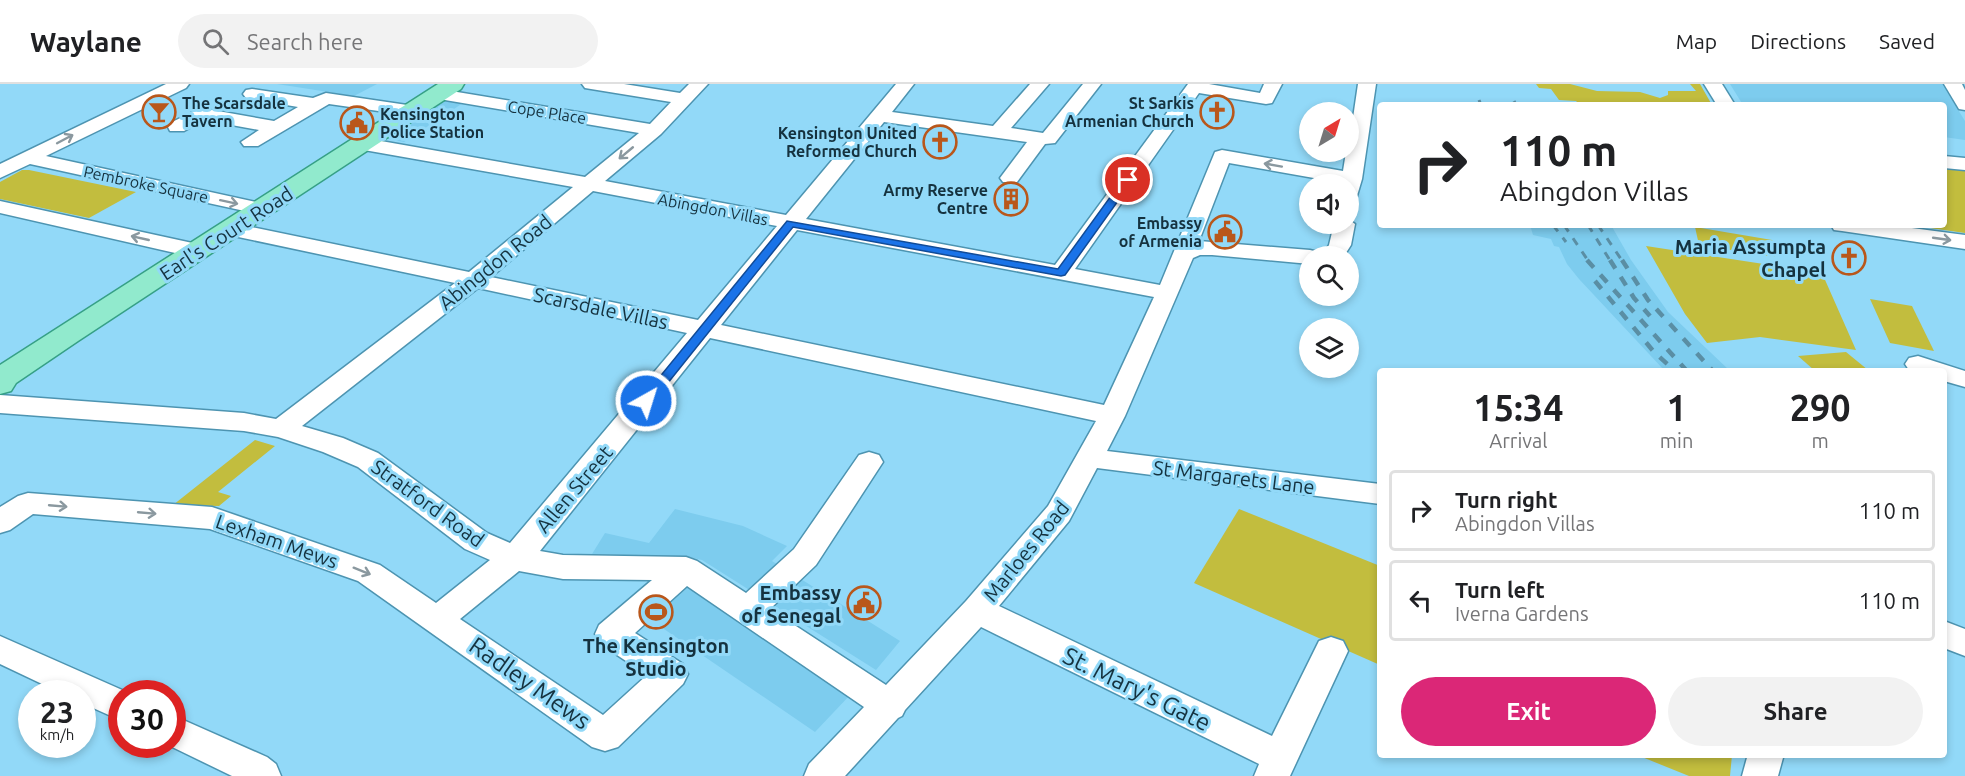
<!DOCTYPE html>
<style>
:root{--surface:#fff;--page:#f2f2f2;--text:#202124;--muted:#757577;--line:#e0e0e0;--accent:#db2777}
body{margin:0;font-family:Ubuntu,sans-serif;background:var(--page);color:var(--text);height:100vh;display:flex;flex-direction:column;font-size:22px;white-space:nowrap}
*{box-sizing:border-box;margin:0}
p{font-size:20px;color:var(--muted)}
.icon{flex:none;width:33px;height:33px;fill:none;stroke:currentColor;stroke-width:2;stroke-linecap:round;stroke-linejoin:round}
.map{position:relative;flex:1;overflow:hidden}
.panel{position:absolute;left:1377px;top:284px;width:570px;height:390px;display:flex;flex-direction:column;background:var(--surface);border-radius:6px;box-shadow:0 3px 9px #0003}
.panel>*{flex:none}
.hud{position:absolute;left:1377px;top:18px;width:570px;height:126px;border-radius:6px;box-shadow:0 3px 9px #0003;background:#fff;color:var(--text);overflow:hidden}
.needle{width:39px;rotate:38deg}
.controls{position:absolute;left:1299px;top:18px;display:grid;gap:12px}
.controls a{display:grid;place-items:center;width:60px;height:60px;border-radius:50%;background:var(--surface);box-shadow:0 3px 9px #0003;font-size:30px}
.speed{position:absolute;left:18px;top:596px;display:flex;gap:12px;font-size:30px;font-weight:700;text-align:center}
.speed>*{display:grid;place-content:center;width:78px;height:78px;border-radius:50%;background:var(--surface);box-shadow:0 3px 9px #0003;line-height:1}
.speed small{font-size:15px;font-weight:400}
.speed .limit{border:9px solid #d22;background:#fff;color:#111}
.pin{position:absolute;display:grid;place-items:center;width:51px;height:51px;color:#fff;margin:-26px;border:3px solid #fff;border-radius:50%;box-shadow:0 2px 6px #0007}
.me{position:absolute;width:66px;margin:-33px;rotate:39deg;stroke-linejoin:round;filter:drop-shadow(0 0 4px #0008)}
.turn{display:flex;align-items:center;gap:21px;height:126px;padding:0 24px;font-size:27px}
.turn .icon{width:78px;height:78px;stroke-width:2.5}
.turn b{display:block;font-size:42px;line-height:51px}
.eta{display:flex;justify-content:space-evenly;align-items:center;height:102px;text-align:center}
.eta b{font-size:36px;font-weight:700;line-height:42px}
.primary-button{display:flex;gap:12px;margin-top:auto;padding:12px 24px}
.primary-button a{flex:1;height:69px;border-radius:36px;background:var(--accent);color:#fff;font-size:24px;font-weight:700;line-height:69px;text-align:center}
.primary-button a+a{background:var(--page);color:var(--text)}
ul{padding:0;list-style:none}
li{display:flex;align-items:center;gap:18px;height:81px;margin:0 12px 9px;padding:0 12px;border:3px solid var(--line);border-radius:6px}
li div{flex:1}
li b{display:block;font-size:22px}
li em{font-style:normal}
header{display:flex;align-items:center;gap:36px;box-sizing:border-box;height:84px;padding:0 30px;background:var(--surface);border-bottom:2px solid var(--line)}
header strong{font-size:28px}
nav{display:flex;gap:33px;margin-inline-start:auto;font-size:21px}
.search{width:420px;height:54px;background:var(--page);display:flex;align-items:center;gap:15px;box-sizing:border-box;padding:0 21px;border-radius:33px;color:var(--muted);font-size:22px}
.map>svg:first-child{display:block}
.built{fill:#7dccee}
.green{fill:#c2bd3e}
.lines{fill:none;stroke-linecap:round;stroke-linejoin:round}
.minor-casing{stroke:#4d94b1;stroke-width:3}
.major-casing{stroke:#36a086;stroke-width:3}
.minor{fill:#fff;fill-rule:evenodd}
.major{fill:#91eacd;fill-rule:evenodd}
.rail-far1{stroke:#5a8ea4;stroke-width:3;stroke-dasharray:8 8;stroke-linecap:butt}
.rail{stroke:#5a8ea4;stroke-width:4.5;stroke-dasharray:10 10;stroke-linecap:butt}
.oneway{stroke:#8a989f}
.route{fill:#1a73e8;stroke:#114b97;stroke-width:1.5}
.labels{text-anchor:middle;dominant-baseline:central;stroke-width:6;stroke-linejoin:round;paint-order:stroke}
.far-poi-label{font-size:16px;font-weight:bold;fill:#15323f;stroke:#92d9f8;text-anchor:end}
.far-street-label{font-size:16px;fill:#15323f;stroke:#92d9f8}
.street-label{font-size:20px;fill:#15323f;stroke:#92d9f8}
.poi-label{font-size:20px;font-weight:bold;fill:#15323f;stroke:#92d9f8;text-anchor:end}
.near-street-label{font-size:24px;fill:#15323f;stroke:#92d9f8}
</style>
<header>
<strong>Waylane</strong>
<div class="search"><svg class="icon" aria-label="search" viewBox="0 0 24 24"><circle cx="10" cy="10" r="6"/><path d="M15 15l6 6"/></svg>Search here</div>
<nav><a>Map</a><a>Directions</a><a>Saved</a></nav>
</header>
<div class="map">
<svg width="1965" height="692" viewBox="0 0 1965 692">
<rect width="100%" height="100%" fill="#92d9f8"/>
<g class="built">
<path d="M277 0H377L354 12Z"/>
<path d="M1730 0H1942L1965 37V56L1944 53V21H1743Z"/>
<path d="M446 14 466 17 404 58 383 54Z"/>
<path d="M1530 141H1611L1631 176 1668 228 1729 286H1664L1579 195 1567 180 1559 163 1554 162 1551 155 1533 151Z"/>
<path d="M675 425 743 442 787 462 772 477 900 557 876 586 702 476 689 473 592 470 605 449 649 459Z"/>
<path d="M680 498 851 610 815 648 642 530Z"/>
</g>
<g class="green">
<path d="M1536 0H1570L1597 7 1640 8 1660 14 1668 11V7H1696L1690 0H1700L1712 21H1580L1576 17 1559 16 1551 5 1539 4Z"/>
<path d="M1944 83 1965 85V149L1909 141H1944Z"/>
<path d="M22 86H29L136 108 89 134 0 115V98Z"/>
<path d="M1695 143 1778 157 1781 165 1770 163 1775 173 1699 161Z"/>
<path d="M1646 162 1822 189 1856 266 1760 253 1707 259 1685 230Z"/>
<path d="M1870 215 1912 222 1934 267 1890 259Z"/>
<path d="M1846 268 1868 286H1814L1798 272Z"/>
<path d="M255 356 275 362 218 408 231 412 219 422 173 421Z"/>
<path d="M1239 425 1380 482V581L1194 499Z"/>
<path d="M1637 671H1732L1730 692H1689Z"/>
</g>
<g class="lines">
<defs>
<g id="minor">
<path d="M166 0H189L186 4 46 72 270 121 273 125 270 129 263 131 30 80 0 94V80Z"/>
<path d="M582 0H624L680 9 689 0H708L661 50 605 97 786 131 896 0H914L892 28 993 42 1030 0H1049L1011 44 1043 49 1083 0H1101L1055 59 1045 60 1017 98H1003L1000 94 1027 58 884 38 806 135 1055 181 1188 0H1209L1260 9 1264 0H1282L1272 19 1266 20 1199 9 1075 185 1160 201 1215 68 1222 66 1343 87 1346 68H1348L1358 0H1376L1362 95 1356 115 1348 117V100L1229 79 1199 157 1310 166 1318 168 1321 172H1310V180L1212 171H1200L1193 174 1125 332 1107 367 1380 400V420L1097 384 1069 437 999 522 1272 652 1319 557 1331 553 1343 557 1348 567 1290 692H1254L1259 680 981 543 905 626 902 632 898 634 845 692H804L809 680 864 623 687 502 635 549 683 580 688 590 683 600 618 663 605 667 592 663 358 497 210 445 33 430 10 446 0 449V423L18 412 28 409 212 423 380 481 436 519 490 476 465 465 358 383 323 368 278 353 244 347 0 329V311L244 329 276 335 455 199 224 150 221 145 224 140 232 139 469 188 573 103 364 66 357 64 354 60 357 56 364 54 585 93 639 49 439 15 433 14 430 10 433 6 439 5 650 40 671 18 591 5 585 4ZM593 107 777 142 698 236 491 193ZM797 146 1154 213 1104 321 721 241ZM478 204 687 249 510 459 487 449 378 369 343 354 302 342ZM710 254 1096 337 1048 422 966 517 886 601 770 525 816 481 883 378 879 371 869 368 859 371 794 465 746 509 697 477 686 473 563 471 540 467ZM519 487 563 495 652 496 599 541 595 550 599 559 647 591 603 631 460 535Z"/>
<path d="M1704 0H1722L1735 21H1717Z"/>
<path d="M1944 0H1962L1965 6V26L1959 25Z"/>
<path d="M252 5 313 14 326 9 414 22 420 23 423 27 420 31 414 32 329 20 258 62H244L241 58 259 46 204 36 184 47H170L168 43 170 39 201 24 274 37 298 23 246 14 243 10 246 6Z"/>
<path d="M1944 72 1965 74V86L1944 84Z"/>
<path d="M0 117 197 160 205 162 208 167 205 172 197 174 0 129Z"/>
<path d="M1348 135 1355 140 1351 161 1344 172H1322L1329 161 1334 140H1348Z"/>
<path d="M1831 141H1889L1965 151V165L1842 147 1834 146Z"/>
<path d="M1918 272 1965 287V303L1944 297V286H1909L1905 280 1909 274Z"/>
<path d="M1944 537 1965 545V572L1944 564Z"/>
<path d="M0 552 129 609H122V637L82 619V609H61L0 580Z"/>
<path d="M172 631 267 673 276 680 281 692H232L166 660H172Z"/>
<path d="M1748 670H1784L1778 692H1742Z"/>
</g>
<path id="major" d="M438 0H464L461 5 78 257 16 299 11 307 0 310V281Z"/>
</defs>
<use href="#minor" class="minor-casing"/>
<use href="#major" class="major-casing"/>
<use href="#minor" class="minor"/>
<use href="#major" class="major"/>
<g class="rail-far1">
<path d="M1479 16 1481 21"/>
<path d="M1514 17 1516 21"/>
<path d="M1553 141 1566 158"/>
<path d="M1564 141 1589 178"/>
<path d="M1588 141 1611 178"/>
<path d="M1598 141 1623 178"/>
</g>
<g class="rail">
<path d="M1587 176 1686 286"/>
<path d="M1610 176 1634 214 1650 232"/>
<path d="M1622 176 1648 216 1712 286"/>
<path d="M1595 197 1654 268 1674 286"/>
</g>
</g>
<defs><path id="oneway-shaft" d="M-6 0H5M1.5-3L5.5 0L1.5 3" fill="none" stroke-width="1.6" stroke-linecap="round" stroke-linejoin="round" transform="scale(1.5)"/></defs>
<g class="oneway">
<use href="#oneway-shaft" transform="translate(65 55) rotate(-28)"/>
<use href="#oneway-shaft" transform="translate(626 69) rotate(140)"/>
<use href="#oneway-shaft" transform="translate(1273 81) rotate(-170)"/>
<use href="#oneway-shaft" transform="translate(229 118) rotate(12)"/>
<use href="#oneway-shaft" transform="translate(140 154) rotate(-167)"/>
<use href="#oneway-shaft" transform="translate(1942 155) rotate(8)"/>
<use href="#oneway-shaft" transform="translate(58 422) rotate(5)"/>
<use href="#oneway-shaft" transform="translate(147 429) rotate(5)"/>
<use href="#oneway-shaft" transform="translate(362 487) rotate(22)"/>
</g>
<path class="route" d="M1124 94 1133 96 1065 191 1061 192 793 143 651 320 646 321 640 317 787 137 1058 185Z"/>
<defs>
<symbol id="bar-ring" viewBox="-11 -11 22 22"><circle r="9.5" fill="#92d9f8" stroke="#b9571b" stroke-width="1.5"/><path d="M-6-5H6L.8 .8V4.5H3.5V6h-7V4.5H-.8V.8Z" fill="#b9571b"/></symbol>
<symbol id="church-ring" viewBox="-11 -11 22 22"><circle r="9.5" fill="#92d9f8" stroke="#b9571b" stroke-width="1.5"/><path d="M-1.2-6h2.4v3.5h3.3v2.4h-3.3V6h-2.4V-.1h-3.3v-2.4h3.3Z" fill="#b9571b"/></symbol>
<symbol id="civic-ring" viewBox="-11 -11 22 22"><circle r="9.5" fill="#92d9f8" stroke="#b9571b" stroke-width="1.5"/><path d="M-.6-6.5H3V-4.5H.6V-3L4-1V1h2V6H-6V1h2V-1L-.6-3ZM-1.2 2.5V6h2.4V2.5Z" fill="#b9571b"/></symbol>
<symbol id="building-ring" viewBox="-11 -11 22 22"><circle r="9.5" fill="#92d9f8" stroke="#b9571b" stroke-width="1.5"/><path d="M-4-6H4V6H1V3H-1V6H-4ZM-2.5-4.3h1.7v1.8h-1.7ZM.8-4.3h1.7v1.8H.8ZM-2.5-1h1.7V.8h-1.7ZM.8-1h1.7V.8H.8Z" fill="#b9571b"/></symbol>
<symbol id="stadium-ring" viewBox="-11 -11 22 22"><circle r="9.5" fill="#92d9f8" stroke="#b9571b" stroke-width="1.5"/><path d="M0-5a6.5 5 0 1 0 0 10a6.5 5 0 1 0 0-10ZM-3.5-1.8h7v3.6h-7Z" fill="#b9571b"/></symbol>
</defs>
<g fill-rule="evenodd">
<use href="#bar-ring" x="140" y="9" width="38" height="38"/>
<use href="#church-ring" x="1198" y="9" width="38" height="38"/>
<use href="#civic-ring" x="338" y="20" width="38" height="38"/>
<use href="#church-ring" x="921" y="39" width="38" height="38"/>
<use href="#building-ring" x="992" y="96" width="38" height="38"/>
<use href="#civic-ring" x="1206" y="129" width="38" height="38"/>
<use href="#church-ring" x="1830" y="155" width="38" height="38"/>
<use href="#civic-ring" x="845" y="500" width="38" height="38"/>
<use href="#stadium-ring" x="637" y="509" width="38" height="38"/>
</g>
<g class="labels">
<g class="far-poi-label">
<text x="182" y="19" text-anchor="start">The Scarsdale<tspan x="182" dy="18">Tavern</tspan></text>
<text x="1194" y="19">St Sarkis<tspan x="1194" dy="18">Armenian Church</tspan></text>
<text x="380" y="30" text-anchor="start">Kensington<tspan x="380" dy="18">Police Station</tspan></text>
<text x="917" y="49">Kensington United<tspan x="917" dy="18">Reformed Church</tspan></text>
<text x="988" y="106">Army Reserve<tspan x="988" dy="18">Centre</tspan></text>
<text x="1202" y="139">Embassy<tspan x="1202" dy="18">of Armenia</tspan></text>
</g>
<g class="far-street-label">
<text transform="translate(547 28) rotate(9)">Cope Place</text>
<text transform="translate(146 100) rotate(12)">Pembroke Square</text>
<text transform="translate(713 125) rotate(11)">Abingdon Villas</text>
</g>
<g class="street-label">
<text transform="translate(226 149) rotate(-33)">Earl's Court Road</text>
<text transform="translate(495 178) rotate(-39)">Abingdon Road</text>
<text transform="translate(601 224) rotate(12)">Scarsdale Villas</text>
<text transform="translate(1234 393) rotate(7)">St Margarets Lane</text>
<text transform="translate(574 405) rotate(-50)">Allen Street</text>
<text transform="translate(428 419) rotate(36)">Stratford Road</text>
<text transform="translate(277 457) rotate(19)">Lexham Mews</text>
<text transform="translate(1026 467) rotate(-51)">Marloes Road</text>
</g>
<g class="poi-label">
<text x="1826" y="162">Maria Assumpta<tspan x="1826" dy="23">Chapel</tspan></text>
<text x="841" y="508">Embassy<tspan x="841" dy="23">of Senegal</tspan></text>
<text x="656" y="561" text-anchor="middle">The Kensington<tspan x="656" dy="23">Studio</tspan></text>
</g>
<g class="near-street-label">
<text transform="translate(530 599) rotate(35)">Radley Mews</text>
<text transform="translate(1137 605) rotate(26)">St. Mary's Gate</text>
</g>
</g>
</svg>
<div class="controls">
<a><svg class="needle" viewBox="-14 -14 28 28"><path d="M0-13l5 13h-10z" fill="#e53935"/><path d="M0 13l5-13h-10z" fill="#757577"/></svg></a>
<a><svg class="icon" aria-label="sound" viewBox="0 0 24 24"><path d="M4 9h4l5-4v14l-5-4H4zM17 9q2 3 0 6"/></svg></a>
<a><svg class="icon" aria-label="search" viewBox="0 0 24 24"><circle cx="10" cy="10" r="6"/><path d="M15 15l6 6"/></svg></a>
<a><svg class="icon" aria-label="layers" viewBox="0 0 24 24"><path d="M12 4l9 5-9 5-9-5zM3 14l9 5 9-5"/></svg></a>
</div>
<div class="speed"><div>23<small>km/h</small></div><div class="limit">30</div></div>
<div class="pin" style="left:1128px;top:96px;background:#d93025"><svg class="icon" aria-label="arrive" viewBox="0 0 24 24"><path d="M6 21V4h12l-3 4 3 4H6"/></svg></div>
<svg class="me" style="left:646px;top:317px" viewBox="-20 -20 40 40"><circle r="17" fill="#1a73e8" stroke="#fff" stroke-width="3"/><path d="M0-11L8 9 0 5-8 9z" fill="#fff"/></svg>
<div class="hud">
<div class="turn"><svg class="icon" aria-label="right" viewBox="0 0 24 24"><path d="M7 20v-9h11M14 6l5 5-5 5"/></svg><div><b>110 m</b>Abingdon Villas</div></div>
</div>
<section class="panel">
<div class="eta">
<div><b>15:34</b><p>Arrival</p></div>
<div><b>1</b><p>min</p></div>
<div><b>290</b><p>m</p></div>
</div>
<ul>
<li><svg class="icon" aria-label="right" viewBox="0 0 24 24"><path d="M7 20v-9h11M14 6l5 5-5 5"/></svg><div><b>Turn right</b><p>Abingdon Villas</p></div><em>110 m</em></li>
<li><svg class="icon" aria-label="left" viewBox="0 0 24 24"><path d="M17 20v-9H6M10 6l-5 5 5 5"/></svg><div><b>Turn left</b><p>Iverna Gardens</p></div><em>110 m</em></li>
</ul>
<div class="primary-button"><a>Exit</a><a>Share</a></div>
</section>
</div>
